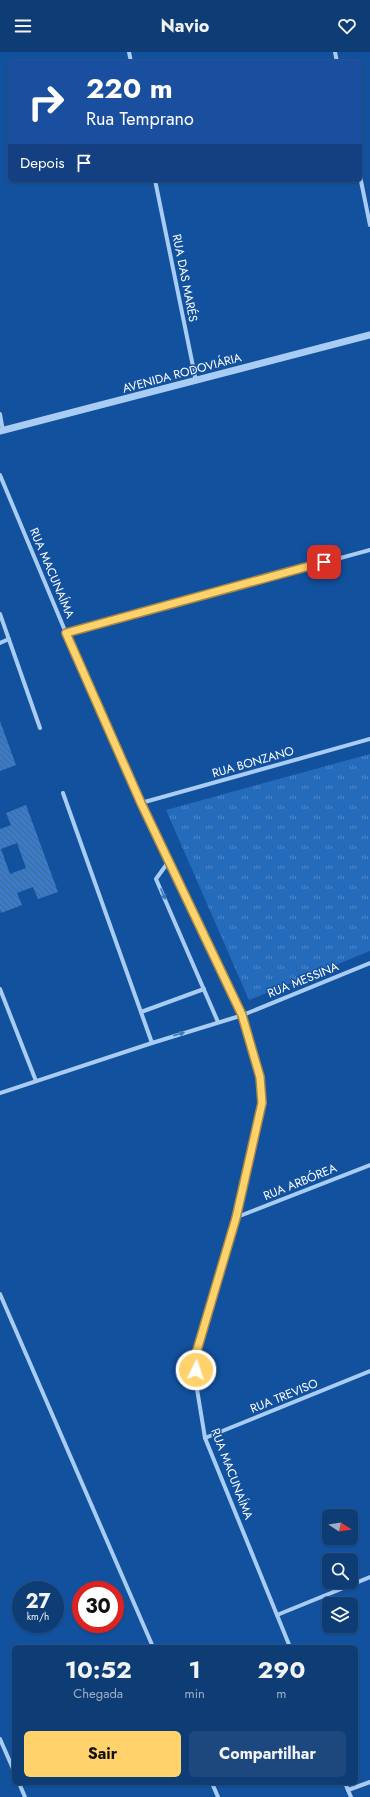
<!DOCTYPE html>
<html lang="pt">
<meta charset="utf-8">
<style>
:root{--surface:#0e3d76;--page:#1c487e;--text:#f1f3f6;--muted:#9baec5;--line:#2e5688;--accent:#ffd26b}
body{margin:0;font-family:Jost,sans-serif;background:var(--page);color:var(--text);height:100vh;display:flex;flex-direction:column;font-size:15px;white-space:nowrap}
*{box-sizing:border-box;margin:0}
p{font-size:13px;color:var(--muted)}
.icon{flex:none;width:22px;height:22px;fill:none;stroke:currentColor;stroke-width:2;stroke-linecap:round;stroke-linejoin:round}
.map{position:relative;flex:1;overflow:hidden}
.panel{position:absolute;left:12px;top:1593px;width:346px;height:140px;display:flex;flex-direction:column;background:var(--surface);border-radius:6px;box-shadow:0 1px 3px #0004,0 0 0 1px var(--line)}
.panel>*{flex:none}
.guide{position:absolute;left:8px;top:8px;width:354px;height:122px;border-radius:6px;box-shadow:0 1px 3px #0004,0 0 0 1px var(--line);background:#1a4fa0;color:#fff;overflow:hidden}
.needle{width:26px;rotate:102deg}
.controls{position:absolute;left:322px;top:1457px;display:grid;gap:8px}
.controls a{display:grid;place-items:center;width:36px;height:36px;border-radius:6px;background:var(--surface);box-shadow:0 1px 3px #0004,0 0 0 1px var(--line);font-size:20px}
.speed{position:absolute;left:12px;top:1529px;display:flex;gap:8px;font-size:20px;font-weight:700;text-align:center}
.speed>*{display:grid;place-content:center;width:52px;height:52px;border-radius:50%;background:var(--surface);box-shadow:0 1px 3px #0004,0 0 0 1px var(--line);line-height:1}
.speed small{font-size:10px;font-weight:400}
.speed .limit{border:6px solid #d22;background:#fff;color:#111}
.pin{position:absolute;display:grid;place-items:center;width:34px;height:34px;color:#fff;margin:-17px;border-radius:8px;box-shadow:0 2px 6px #0006}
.me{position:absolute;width:44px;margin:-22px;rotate:4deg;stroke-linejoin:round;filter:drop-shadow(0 0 3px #0008)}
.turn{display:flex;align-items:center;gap:14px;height:84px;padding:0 12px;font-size:18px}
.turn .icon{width:52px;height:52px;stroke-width:2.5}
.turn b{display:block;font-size:28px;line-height:34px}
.then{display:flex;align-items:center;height:38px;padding:0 12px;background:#0003;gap:8px;font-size:15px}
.eta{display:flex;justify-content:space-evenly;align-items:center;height:68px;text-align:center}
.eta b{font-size:24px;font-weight:700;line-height:28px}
.primary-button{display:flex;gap:8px;margin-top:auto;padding:8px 12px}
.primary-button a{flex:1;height:46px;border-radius:6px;background:var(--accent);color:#111;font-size:16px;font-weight:700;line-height:46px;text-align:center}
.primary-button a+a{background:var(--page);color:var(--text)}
header{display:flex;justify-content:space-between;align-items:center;height:52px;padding:0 12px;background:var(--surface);font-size:18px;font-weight:700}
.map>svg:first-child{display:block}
.grass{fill:url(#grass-tufts)}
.building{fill:url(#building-back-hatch);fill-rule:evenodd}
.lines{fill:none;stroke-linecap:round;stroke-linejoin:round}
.minor{stroke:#a8ccf4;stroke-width:4}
.tertiary{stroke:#a8ccf4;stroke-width:7}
.oneway{fill:#3f76b8}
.route-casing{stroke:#a68846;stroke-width:10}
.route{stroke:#ffd26b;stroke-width:7}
.labels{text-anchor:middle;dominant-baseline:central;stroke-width:3;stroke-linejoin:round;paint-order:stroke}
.street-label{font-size:12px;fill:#fff;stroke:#12519e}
</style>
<header><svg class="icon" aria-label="menu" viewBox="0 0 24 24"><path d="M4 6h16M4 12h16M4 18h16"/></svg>Navio<svg class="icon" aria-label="heart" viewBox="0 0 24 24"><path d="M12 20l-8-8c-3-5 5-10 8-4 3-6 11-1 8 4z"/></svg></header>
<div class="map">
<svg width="370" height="1745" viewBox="0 0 370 1745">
<defs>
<pattern id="grass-tufts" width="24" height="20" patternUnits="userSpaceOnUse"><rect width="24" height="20" fill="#246bbc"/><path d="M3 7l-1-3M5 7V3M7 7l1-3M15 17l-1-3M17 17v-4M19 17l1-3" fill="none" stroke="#5089c9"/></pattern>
<pattern id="building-back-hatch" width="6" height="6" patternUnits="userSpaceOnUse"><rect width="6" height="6" fill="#3b7ac5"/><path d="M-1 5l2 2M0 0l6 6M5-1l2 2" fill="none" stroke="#43658f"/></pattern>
</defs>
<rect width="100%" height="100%" fill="#12519e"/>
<path class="grass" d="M370 702V899L249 948 166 758Z"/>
<g class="building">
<path d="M0 669 16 713 0 719Z"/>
<path d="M26 753 58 840 38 847 33 835 17 841 22 853 1 861 0 857V777L11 773 6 761ZM17 791 26 816 10 822 1 797Z"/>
</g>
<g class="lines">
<g class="minor">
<path d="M129 0 131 10"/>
<path d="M335 0 337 10"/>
<path d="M360 124 370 173"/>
<path d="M155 128 196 329"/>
<path d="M0 362 3 379"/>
<path d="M0 423 66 581 141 751 243 963 260 1025 262 1051 237 1165 195 1305 196 1331 205 1386 290 1595"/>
<path d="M0 562 40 676"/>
<path d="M66 581 370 498"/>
<path d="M0 591 9 587"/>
<path d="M63 741 152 991"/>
<path d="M141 751 370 687"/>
<path d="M169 809 156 827 218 970"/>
<path d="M0 937 36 1029"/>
<path d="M141 960 204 937"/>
<path d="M0 1041 152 991 243 963 370 911"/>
<path d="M237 1165 370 1113"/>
<path d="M0 1242 153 1595"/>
<path d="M205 1386 370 1319"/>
<path d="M277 1563 370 1525"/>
<path d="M0 1687 14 1719"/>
<path d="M19 1731 25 1745"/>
<path d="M212 1731 218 1745"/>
<path d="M345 1731 351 1745"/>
<path d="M348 1738 370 1730"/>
</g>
<path class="tertiary" d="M0 379 370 283"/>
</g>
<defs><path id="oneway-solid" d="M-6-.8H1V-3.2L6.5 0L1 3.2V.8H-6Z"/></defs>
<g class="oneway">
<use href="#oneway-solid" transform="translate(163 842) rotate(67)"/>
<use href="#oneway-solid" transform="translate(179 982) rotate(-17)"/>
</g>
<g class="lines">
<defs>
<path id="route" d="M196 1318 195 1305 236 1166 262 1051 260 1025 242 963 141 751 66 581 324 510"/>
</defs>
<use href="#route" class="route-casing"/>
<use href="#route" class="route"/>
</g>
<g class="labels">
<g class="street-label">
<text transform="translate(185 226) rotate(79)">RUA DAS MARÉS</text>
<text transform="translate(182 321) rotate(-15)">AVENIDA RODOVIÁRIA</text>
<text transform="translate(52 521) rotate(67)">RUA MACUNAÍMA</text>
<text transform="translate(253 710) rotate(-16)">RUA BONZANO</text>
<text transform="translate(303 928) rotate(-22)">RUA MESSINA</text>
<text transform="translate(300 1130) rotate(-22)">RUA ARBÓREA</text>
<text transform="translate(284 1344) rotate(-22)">RUA TREVISO</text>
<text transform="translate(232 1422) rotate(69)">RUA MACUNAÍMA</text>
</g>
</g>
</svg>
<div class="controls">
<a><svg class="needle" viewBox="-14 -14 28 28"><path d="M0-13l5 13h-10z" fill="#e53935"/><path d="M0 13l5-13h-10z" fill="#9baec5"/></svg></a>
<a><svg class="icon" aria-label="search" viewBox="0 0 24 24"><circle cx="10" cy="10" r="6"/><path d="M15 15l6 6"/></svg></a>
<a><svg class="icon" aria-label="layers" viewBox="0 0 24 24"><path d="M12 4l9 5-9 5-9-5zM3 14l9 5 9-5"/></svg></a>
</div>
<div class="speed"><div>27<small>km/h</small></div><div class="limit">30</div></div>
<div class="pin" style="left:324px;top:510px;background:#d93025"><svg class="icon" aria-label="arrive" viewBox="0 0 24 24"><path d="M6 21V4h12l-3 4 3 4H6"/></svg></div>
<svg class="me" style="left:196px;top:1318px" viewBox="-20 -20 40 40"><circle r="17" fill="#ffd26b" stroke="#fff" stroke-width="3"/><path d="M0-11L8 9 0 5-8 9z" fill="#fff"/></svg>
<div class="guide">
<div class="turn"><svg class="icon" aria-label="right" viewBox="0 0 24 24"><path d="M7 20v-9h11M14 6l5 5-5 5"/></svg><div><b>220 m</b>Rua Temprano</div></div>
<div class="then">Depois<svg class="icon" aria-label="arrive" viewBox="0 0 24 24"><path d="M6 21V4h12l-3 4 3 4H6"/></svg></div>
</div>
<section class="panel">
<div class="eta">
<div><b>10:52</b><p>Chegada</p></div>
<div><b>1</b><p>min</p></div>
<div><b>290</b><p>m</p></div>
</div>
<div class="primary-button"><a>Sair</a><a>Compartilhar</a></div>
</section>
</div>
